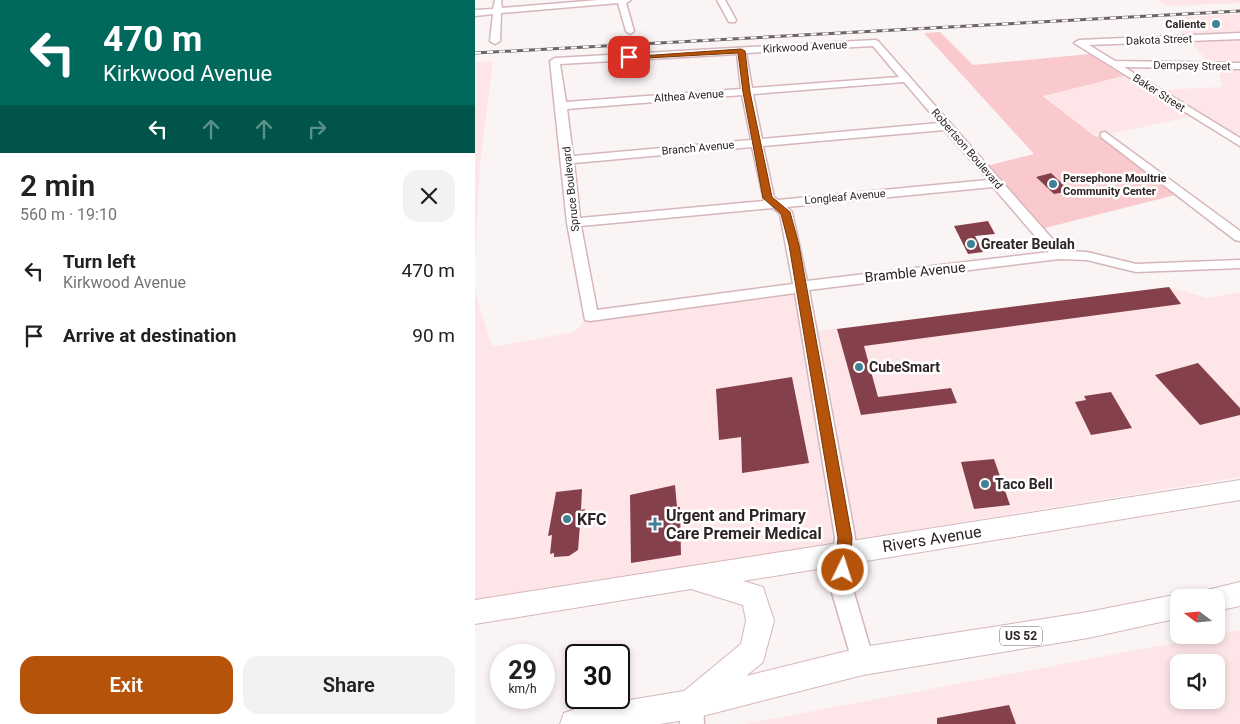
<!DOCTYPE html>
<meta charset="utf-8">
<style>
:root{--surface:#fff;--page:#f2f2f2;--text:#202124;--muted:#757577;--accent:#b45309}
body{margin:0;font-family:Roboto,sans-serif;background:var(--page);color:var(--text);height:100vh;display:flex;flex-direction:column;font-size:19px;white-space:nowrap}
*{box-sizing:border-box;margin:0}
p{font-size:16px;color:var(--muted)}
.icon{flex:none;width:28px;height:28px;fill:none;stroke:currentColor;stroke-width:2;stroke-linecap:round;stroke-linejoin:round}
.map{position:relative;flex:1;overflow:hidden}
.details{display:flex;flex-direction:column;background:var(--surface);width:475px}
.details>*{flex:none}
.top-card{background:#00695c;color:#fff;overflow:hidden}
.needle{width:32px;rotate:286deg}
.tools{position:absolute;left:695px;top:589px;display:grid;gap:10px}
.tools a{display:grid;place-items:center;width:55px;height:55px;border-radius:10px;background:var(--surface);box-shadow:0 2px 8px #0003;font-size:25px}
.speed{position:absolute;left:15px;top:644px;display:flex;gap:10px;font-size:25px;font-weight:700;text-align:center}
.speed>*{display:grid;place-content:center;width:65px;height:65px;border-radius:50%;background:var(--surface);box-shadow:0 2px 8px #0003;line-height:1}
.speed small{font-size:12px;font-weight:400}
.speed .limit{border:2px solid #111;border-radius:8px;background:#fff;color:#111}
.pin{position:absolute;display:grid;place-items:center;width:42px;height:42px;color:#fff;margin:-21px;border-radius:10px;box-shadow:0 2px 8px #0006}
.me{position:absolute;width:55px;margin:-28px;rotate:4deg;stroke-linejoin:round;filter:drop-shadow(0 0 4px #0008)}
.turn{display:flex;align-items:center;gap:18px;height:105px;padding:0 20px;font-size:22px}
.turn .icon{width:65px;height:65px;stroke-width:2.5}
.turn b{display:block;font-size:35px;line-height:42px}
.lanes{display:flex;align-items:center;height:48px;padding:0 20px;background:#0003;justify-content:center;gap:25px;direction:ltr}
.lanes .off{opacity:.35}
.round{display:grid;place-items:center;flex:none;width:52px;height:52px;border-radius:15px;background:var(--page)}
.overview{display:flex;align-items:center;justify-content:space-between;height:85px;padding:0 20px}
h1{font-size:30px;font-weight:600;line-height:38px}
.button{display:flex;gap:10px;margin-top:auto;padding:10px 20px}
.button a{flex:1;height:58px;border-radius:15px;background:var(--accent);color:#fff;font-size:20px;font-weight:600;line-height:58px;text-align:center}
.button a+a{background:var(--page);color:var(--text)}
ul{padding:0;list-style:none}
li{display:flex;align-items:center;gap:15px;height:65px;padding:0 20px}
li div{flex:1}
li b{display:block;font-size:19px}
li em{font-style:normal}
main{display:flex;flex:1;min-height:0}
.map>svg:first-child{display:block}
.built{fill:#fee5e8;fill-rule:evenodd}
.green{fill:#f9c9ce}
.building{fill:#84414c}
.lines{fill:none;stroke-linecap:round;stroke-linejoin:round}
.minor-casing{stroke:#d6b6ba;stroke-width:3}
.major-casing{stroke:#d6b6ba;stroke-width:2}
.minor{fill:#fff;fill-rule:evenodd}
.major{fill:#fff;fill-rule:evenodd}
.rail-casing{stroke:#6e6465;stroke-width:3}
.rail{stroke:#fff;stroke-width:2;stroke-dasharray:6;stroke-linecap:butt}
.route{fill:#b45309;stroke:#753606}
.poi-dot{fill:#418195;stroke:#fff;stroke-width:2}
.labels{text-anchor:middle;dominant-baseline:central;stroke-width:5;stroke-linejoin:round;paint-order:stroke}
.far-poi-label{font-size:11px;font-weight:bold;fill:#2f2325;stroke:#fff;text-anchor:end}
.far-street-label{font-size:11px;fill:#2f2325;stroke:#fff}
.shield{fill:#fff;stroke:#6d6566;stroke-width:1}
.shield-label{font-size:12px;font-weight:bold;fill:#2f2325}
.poi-label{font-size:14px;font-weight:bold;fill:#2f2325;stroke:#fff;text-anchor:start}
.street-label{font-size:14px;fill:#2f2325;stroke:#fff}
.near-poi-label{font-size:16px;font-weight:bold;fill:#2f2325;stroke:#fff;text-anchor:start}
.near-street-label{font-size:16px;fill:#2f2325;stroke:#fff}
</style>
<main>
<section class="details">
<div class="top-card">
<div class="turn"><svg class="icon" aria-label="left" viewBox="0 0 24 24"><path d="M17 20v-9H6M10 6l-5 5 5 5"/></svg><div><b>470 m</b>Kirkwood Avenue</div></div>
<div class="lanes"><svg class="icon" aria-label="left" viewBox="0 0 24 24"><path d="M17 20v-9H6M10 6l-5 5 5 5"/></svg><svg class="icon off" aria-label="ahead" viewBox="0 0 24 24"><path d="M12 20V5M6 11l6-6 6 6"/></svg><svg class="icon off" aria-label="ahead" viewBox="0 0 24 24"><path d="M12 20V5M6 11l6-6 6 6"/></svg><svg class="icon off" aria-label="right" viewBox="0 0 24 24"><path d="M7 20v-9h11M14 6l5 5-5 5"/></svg></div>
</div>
<div class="overview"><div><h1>2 min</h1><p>560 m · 19:10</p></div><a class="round"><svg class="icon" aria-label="close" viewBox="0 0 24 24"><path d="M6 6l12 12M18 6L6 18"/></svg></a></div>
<ul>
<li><svg class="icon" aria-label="left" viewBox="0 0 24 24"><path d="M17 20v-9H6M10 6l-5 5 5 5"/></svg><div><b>Turn left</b><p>Kirkwood Avenue</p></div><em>470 m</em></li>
<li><svg class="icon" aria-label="arrive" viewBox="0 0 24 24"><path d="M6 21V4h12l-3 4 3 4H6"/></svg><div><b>Arrive at destination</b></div><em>90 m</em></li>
</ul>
<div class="button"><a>Exit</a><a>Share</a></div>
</section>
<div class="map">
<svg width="765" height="724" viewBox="0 0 765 724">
<rect width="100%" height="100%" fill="#fbf4f5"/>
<g class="built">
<path d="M683 0H765V3L691 6Z"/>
<path d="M765 14V143L719 116 622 137 568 95 656 75 680 90 747 87 744 66H737L713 39 689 18Z"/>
<path d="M18 61 5 166 0 260V62Z"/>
<path d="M327 287 334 332 694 287 732 298 765 292V477L0 601V291L17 347 99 332 115 316Z"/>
<path d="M765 630V724H270L741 635ZM704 662H741V700H704Z"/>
</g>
<path class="green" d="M465 32 498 65 615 54 649 76 568 96 621 137 630 135 708 193 562 230 507 167 559 154 449 33Z"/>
<g class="building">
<path d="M576 173 595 191 579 194 561 177Z"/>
<path d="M513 221 520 234 500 236 508 252 493 254 479 226Z"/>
<path d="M694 287 706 304 389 346 403 397 476 388 482 403 386 415 362 329Z"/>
<path d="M723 363 765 408V415L725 425 680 375Z"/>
<path d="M317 377 334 463 267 473 266 437 244 440 241 389Z"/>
<path d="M636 392 657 428 616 435 600 402 611 400 609 396Z"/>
<path d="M519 459 535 505 499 509 486 462Z"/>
<path d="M200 485 202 507H205L206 555 156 563 155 495Z"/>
<path d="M107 489 106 510 110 509 108 524 105 525 103 550 94 556 79 557V553L75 554 77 535 73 536 81 492Z"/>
<path d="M534 705 541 724H462V718Z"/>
</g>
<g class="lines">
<defs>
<g id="minor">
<path d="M20 0H26L27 8 123 0H156L151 3 159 31 155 34 151 31 143 3 26 13 25 41 20 44 15 41 18 14 0 16V10L18 9Z"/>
<path d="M242 0H250L261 20 260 22H254Z"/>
<path d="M765 33V39L614 45 640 61 765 63V69L649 67 765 138V146L599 43 604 40Z"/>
<path d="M400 40 403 41 588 251 612 252 661 264 765 260V268L661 272 612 260 584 259 334 290 380 537 377 586 399 661 396 669 388 672 380 669 377 661 355 586 360 537 320 293 115 321 110 320 92 223 75 61 80 58ZM398 46 424 77 277 88 271 53ZM262 54 266 89 91 102 85 64ZM429 82 464 123 287 139 278 94ZM267 95 276 140 98 156 92 109ZM469 130 513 180 303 200 299 197 288 146ZM277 147 289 201 105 218 99 163ZM518 187 574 252 332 281 317 212 312 207ZM298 208 305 214 318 284 122 310 106 226Z"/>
<path d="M630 132 765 231V241L760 240 626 137V133Z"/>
<path d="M216 692 224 696 228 704 229 724H205L204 704 208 696Z"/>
</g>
<g id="major">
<path d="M765 480V500L268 581 288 587 299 621 288 662 271 676 388 647 613 612 704 594 714 598H704V618L613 638 388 675 216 719 185 724H85L89 713 100 709 209 691 266 644 271 621 268 605 216 589 0 624V600Z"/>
<path d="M765 582V606L741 611V598H728L732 590Z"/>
</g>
</defs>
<use href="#minor" class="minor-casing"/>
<use href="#major" class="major-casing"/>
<use href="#minor" class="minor"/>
<use href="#major" class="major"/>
<defs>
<path id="rail" d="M0 53 765 11"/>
</defs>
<use href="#rail" class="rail-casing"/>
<use href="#rail" class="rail"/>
</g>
<path class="route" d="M266 49 270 51 275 92 297 197 315 212 324 245 377 538 375 570 373 574 368 576 362 574 360 570 363 538 314 245 306 214 288 198 268 92 263 53 154 59 151 57Z"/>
<g class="poi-dot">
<circle cx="741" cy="24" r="5"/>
<circle cx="578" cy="184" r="5"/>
<circle cx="496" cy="244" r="5"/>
<circle cx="384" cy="367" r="5"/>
<circle cx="510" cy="484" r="5"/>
<circle cx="92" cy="519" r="5"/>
<path d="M177.5 516.5h5v5h5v5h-5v5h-5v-5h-5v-5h5z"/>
</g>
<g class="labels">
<g class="far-poi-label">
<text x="731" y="24">Caliente</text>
<text x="588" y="178" text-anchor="start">Persephone Moultrie<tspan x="588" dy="13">Community Center</tspan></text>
</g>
<g class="far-street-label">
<text transform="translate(684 40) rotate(-2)">Dakota Street</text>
<text transform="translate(330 47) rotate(-3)">Kirkwood Avenue</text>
<text transform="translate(717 66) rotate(1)">Dempsey Street</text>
<text transform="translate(684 93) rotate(33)">Baker Street</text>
<text transform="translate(214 96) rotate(-4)">Althea Avenue</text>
<text transform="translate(223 148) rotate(-5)">Branch Avenue</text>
<text transform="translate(492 149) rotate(49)">Robertson Boulevard</text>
<text transform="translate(96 189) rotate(-96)">Spruce Boulevard</text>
<text transform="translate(370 197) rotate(-5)">Longleaf Avenue</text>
</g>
<rect class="shield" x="525" y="626.5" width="42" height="19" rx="4"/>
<g class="shield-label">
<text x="546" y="636">US 52</text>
</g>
<g class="poi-label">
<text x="506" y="244">Greater Beulah</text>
<text x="394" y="367">CubeSmart</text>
<text x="520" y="484">Taco Bell</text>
</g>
<g class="street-label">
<text transform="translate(440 272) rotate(-6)">Bramble Avenue</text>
</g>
<g class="near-poi-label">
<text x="191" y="515">Urgent and Primary<tspan x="191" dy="18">Care Premeir Medical</tspan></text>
<text x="102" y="519">KFC</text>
</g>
<g class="near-street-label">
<text transform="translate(457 539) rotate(-9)">Rivers Avenue</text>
</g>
</g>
</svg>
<div class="tools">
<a><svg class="needle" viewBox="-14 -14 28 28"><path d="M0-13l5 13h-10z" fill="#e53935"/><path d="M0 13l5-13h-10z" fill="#757577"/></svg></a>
<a><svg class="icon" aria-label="sound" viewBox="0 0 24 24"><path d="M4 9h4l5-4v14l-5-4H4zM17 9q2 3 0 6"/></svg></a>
</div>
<div class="speed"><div>29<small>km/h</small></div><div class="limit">30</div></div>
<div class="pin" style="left:154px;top:57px;background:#d93025"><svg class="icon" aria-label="arrive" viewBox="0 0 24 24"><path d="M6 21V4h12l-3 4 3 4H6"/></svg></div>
<svg class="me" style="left:368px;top:570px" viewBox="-20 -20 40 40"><circle r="17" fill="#b45309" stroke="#fff" stroke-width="3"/><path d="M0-11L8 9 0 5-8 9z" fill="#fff"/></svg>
</div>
</main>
